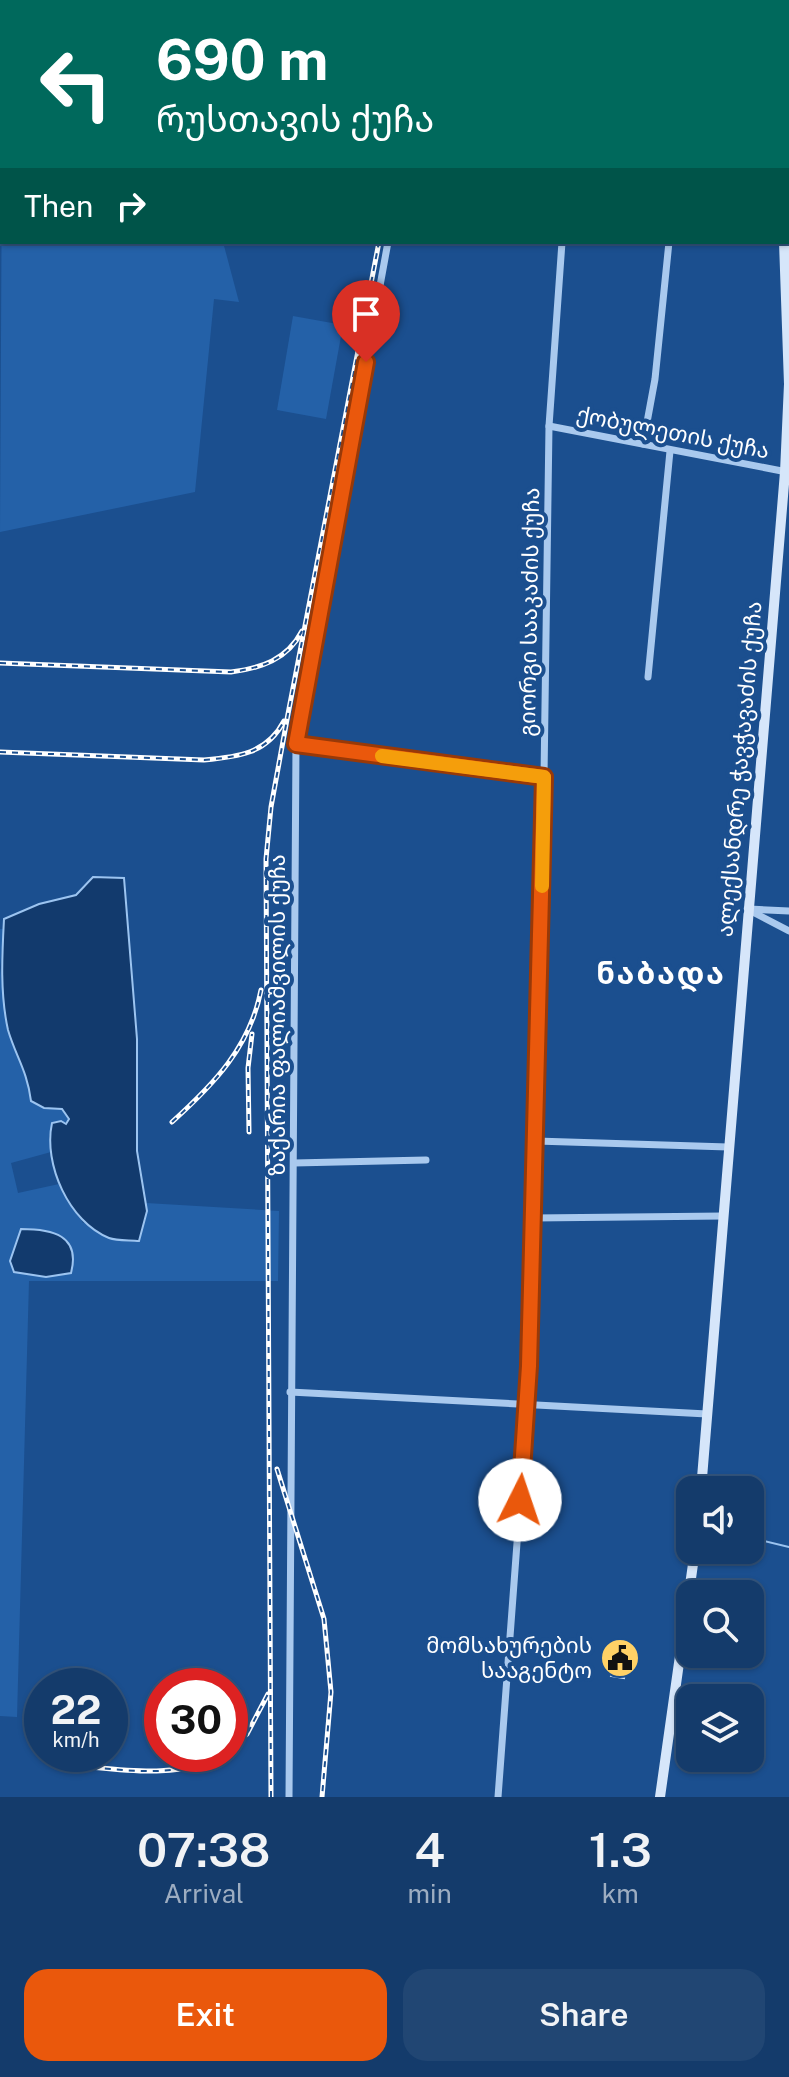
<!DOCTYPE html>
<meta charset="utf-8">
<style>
:root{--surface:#143b6b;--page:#214673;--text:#f1f3f6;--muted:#9dadc1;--line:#33557e;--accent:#ea580c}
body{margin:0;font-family:"Public Sans","Noto Sans Georgian",sans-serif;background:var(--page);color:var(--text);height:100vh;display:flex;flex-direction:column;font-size:30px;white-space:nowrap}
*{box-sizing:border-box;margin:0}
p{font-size:26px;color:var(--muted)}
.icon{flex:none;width:44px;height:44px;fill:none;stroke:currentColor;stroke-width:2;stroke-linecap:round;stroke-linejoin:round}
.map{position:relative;height:1797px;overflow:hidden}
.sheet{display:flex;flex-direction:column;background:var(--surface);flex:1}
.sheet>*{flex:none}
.guide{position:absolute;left:0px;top:0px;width:790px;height:244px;box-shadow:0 2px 6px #0004,0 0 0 2px var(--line);background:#00695c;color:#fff;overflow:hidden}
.controls{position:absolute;left:676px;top:1476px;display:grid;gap:16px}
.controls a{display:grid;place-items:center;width:88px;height:88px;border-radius:16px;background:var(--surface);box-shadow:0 2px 6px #0004,0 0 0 2px var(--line);font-size:40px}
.speed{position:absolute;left:24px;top:1668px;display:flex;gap:16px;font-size:40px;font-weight:700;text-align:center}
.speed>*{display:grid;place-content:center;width:104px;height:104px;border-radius:50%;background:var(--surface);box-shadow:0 2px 6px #0004,0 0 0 2px var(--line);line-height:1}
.speed small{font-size:20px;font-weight:400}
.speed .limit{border:12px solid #d22;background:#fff;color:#111}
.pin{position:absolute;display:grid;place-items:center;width:68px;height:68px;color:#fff;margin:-82px -34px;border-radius:50% 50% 50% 0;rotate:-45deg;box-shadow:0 0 8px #0007}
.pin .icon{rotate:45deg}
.me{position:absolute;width:88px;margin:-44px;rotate:4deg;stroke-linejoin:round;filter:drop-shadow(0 0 6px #0008)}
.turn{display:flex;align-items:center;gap:28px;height:168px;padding:0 24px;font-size:36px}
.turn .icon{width:104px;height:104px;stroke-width:2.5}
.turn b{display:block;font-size:56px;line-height:68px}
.then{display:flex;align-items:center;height:76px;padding:0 24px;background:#0003;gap:16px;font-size:30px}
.eta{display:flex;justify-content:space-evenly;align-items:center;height:136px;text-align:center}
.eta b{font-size:48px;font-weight:600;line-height:56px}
.cta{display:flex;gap:16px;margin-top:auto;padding:16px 24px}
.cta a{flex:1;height:92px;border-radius:24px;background:var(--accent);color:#fff;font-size:32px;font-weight:600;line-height:92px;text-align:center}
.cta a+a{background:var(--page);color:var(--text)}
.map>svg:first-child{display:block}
.green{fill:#2461a8}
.water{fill:#123a6d;stroke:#9cc4f0;stroke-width:2}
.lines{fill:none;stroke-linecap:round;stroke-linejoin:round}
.stream{stroke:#9cc4f0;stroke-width:2}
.building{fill:#2a66ad;stroke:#cfe3fa;stroke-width:2}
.street{stroke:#a9c9ee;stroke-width:7}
.secondary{stroke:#d6e6fa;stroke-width:10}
.rail-casing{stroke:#fff;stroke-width:5}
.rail{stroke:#1b4f8f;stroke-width:2;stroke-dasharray:6;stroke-linecap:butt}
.route-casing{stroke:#983908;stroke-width:20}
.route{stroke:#ea580c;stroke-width:14}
.slow{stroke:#f59e0b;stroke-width:14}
.labels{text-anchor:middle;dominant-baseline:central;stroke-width:8;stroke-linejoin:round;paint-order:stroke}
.street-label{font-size:22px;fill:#fff;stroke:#1b4f8f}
.poi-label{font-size:22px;fill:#fff;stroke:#1b4f8f;text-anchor:end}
.district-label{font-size:30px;font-weight:bold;letter-spacing:2px;fill:#fff;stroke:#1b4f8f}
</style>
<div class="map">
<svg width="789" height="1797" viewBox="0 0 789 1797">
<rect width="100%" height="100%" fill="#1b4f8f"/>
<g class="green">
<path d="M2 144V242H223L239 302 214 299 195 492 0 532Z"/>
<path d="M293 316 343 325 326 419 277 410Z"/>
<path d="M0 929H4L0 967 8 1030 27 1073 31 1100 44 1108 62 1109 69 1119 49 1136 51 1152 11 1163 18 1193 59 1184 83 1223 147 1211 146 1203 279 1211 278 1281H29L17 1717 0 1716Z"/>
</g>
<g class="water">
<path d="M93 877 124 878 137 1039V1151L147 1211 139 1241C130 1240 117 1241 109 1238 69 1222 43 1164 52 1123L61 1121 66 1124 69 1119 62 1109 44 1108 31 1101C27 1070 16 1057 8 1030 0 994 2 956 4 919L39 904 76 895Z"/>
<path d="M21 1229C52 1229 81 1235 71 1273L46 1277 14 1272 10 1261Z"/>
</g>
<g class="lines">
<path class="stream" d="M760 1540 789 1547"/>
</g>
<path class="building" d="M615 1650 628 1652V1672H625L624 1678 611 1676Z"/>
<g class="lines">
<g class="street">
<path d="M431 2V0"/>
<path d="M582 2 583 0"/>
<path d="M549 426 787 472"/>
<path d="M643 444 655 379 669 242"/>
<path d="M648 677 670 451"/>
<path d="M296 744 544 777"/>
<path d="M747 909 789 931"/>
<path d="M749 909 789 911"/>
<path d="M536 1141 728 1147"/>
<path d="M294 1163 426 1160"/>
<path d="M534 1218 723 1216"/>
<path d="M290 1392 707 1414"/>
<path d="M289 1797 296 744 388 242"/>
<path d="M498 1797 528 1396 544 777 549 426 562 242"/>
</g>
<g class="secondary">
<path d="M666 0 673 2"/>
<path d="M216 2 220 0"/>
<path d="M781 2 782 0"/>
<path d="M788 21 789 23"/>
<path d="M788 33 789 31"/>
<path d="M0 113 2 112"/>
<path d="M701 1490 785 472 789 384 784 242"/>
<path d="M660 1797 695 1550"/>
</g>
<defs>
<g id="rail">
<path d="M258 2 262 0"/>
<path d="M421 2V0"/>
<path d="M0 136 2 135"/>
<path d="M0 663 231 672C261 668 287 660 302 631"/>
<path d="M0 752 204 760C237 757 267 754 284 721"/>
<path d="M172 1122C214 1084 250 1047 261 990"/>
<path d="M249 1132 248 1068 252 1034"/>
<path d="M277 1469 324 1619 331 1692 322 1797"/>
<path d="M230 1748 247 1734 268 1694"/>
<path d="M69 1765C121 1769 176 1781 223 1754"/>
<path d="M271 1797 266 859 271 807 288 714 379 242"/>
</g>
</defs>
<use href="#rail" class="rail-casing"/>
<use href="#rail" class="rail"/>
</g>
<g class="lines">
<defs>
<path id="route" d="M366 362 296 744 544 777 529 1366 520 1500"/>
</defs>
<use href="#route" class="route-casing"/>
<use href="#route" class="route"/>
<path class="slow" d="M382 756 544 777 542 886"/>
</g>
<defs>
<symbol id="civic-disc" viewBox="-11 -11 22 22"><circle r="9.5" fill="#ffd166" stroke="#1b4f8f"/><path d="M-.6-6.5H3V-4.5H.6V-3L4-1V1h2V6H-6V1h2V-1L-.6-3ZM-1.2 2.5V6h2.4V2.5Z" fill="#111"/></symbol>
</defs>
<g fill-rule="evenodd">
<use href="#civic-disc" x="598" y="1636" width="44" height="44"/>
</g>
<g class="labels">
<g class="street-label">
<text transform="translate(673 432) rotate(11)">ქობულეთის ქუჩა</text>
<text transform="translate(529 612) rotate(-89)">გიორგი სააკაძის ქუჩა</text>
<text transform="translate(739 769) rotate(-85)">ალექსანდრე ჭავჭავაძის ქუჩა</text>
<text transform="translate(277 1015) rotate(-90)">ზაქარია ფალიაშვილის ქუჩა</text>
</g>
<g class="poi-label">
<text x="592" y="1645">მომსახურების<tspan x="592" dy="25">სააგენტო</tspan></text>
</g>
<g class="district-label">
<text x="661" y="973">ნაბადა</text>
</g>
</g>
</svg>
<div class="controls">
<a><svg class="icon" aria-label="sound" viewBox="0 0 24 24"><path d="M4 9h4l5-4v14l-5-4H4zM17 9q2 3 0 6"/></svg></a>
<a><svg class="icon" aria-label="search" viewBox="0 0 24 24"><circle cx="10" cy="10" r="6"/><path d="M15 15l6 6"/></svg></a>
<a><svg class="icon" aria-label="layers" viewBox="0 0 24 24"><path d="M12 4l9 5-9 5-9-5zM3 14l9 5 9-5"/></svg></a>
</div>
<div class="speed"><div>22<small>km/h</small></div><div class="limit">30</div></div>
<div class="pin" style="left:366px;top:362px;background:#d93025"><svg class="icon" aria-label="arrive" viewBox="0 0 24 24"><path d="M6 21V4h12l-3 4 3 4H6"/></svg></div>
<svg class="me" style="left:520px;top:1500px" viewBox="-20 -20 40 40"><circle r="19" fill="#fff"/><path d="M0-13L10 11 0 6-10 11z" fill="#ea580c"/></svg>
<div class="guide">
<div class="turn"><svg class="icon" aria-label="left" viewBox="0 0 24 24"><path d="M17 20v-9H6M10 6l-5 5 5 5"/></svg><div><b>690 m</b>რუსთავის ქუჩა</div></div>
<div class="then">Then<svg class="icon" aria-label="right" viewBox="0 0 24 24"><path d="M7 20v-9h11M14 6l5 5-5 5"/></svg></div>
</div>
</div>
<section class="sheet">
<div class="eta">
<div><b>07:38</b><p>Arrival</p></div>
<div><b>4</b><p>min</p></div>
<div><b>1.3</b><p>km</p></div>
</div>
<div class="cta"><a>Exit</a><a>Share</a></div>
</section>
